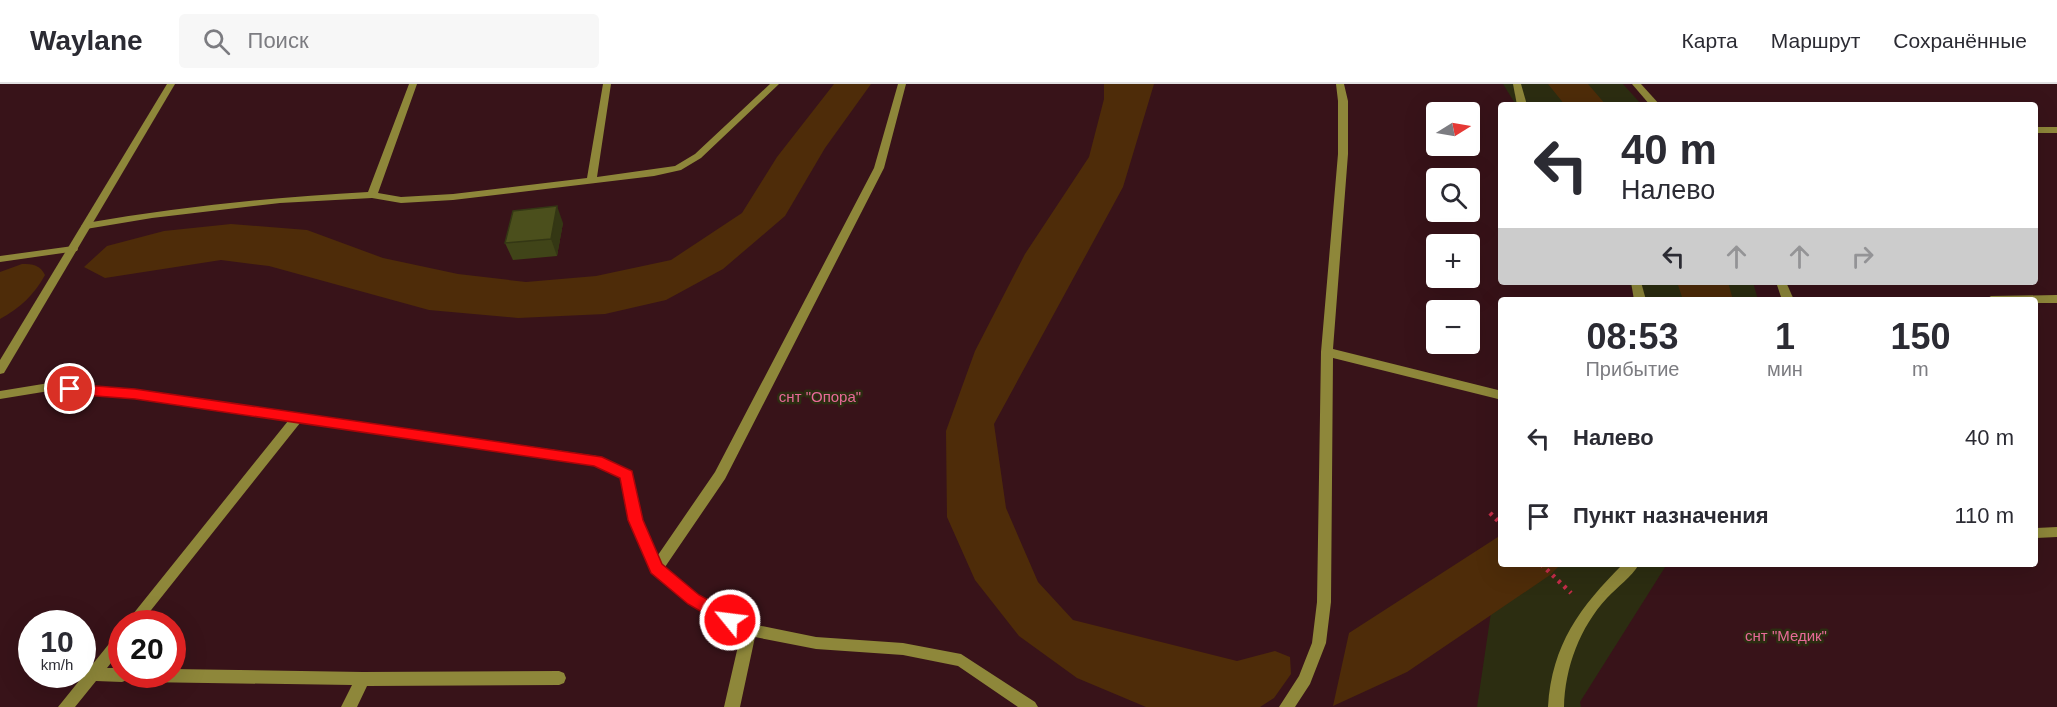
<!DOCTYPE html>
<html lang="ru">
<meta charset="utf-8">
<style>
:root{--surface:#fff;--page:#f7f7f7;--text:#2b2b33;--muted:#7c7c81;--line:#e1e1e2}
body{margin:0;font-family:Arial,sans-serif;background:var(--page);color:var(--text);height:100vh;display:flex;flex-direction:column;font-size:22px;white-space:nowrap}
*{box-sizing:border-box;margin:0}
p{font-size:20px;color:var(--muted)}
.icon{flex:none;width:33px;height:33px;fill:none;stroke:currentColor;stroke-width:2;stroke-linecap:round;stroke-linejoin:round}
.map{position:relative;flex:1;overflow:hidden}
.drawer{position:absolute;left:1498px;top:213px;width:540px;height:270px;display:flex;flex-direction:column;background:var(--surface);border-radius:6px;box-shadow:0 6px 24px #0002}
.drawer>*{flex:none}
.banner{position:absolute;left:1498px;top:18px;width:540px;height:183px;border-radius:6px;box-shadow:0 6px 24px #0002;background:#fff;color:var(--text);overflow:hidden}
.needle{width:39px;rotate:79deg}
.controls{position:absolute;left:1426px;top:18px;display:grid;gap:12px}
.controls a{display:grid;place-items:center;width:54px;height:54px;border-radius:6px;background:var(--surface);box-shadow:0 6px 24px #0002;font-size:30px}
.speed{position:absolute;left:18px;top:526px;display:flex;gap:12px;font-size:30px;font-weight:700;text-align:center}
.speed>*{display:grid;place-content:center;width:78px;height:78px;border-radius:50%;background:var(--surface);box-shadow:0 6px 24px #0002;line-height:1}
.speed small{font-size:15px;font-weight:400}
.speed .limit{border:9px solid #d22;background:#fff;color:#111}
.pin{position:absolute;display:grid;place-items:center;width:51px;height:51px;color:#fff;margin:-26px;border:3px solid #fff;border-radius:50%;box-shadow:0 2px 6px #0007}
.me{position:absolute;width:66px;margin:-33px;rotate:299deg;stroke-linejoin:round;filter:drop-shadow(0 0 4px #0008)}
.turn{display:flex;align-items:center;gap:21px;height:126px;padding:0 24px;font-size:27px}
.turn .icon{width:78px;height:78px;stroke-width:2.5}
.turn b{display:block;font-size:42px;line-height:51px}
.lanes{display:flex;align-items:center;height:57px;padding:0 24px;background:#0003;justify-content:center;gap:30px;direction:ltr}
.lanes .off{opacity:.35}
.eta{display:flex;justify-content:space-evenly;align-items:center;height:102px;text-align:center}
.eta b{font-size:36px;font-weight:600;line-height:42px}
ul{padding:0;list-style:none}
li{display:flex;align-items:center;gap:18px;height:78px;padding:0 24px}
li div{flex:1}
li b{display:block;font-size:22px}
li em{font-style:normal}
header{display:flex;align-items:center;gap:36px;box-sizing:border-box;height:84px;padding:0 30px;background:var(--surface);border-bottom:2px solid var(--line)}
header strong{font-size:28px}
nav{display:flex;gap:33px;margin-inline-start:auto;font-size:21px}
.search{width:420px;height:54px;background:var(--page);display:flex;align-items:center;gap:15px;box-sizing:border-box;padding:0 21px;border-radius:6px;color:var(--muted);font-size:22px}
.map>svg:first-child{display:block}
.green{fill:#381319;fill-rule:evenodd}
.water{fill:#4e2c09}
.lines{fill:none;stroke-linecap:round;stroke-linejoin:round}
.path{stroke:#c42c48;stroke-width:4.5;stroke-dasharray:3 5;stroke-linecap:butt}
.lane{fill:#8e873a;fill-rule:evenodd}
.street{fill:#8e873a;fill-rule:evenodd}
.wall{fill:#404418}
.shaded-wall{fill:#343714}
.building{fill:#4b4f1c;stroke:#343714;stroke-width:1.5}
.route{fill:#ff090f;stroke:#a6060a;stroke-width:1.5}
.labels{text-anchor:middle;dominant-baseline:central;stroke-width:5;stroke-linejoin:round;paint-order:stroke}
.park-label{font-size:15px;fill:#e76a98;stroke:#2c2d11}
</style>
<header>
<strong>Waylane</strong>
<div class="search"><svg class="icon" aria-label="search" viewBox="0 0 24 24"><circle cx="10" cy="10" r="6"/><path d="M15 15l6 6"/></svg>Поиск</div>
<nav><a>Карта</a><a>Маршрут</a><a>Сохранённые</a></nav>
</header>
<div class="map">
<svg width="2057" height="623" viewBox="0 0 2057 623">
<rect width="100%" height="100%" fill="#2c2d11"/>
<g class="green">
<path d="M0 0H1503L1516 21H1502V198H1628L1640 216H1502V454L1477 623H0ZM1437 28H1470V62H1437ZM1437 94H1470V128H1437ZM1437 160H1470V194H1437ZM1437 226H1470V260H1437ZM32 540H82V591H32ZM122 540H172V591H122Z"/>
<path d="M1623 0H2057V623H1581L1580 618 1667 480H2036V216H1758L1753 198H2036V21H1642Z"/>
</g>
<g class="water">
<path d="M834 0H871L825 64 785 132 723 185 666 216 605 230 518 234 429 226 269 182 221 176 105 194 84 183 107 162 164 147 231 140 307 146 383 174 458 190 526 198 596 192 671 176 742 129 777 73Z"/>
<path d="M1104 0H1154L1123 103 994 340 1006 424 1038 498 1073 536 1237 577 1275 567 1290 573 1291 590 1274 614 1260 623H1146L1077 594 1019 552 975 496 947 433 946 347 975 267 1025 170 1089 73 1104 15Z"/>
<path d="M1548 0H1588L1606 21H1565Z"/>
<path d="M22 180C33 180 40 181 45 191 34 211 20 224 0 235V188Z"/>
<path d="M1677 198H1728L1733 216H1683Z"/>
<path d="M1501 451 1502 480H1561L1550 491 1407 588 1333 622 1349 549Z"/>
</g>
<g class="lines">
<g class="path">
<path d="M1490 429 1502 441"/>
<path d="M1541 480 1571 509"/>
</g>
<g class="lane">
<path d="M409 0H417L378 109 401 113 453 110 587 94 603 0H611L597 93 675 82 695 70 770 0H779L701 74 681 86 654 92 453 116 401 119 372 114 280 119 152 134 86 145 81 142 86 139C180 123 273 113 368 108Z"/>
<path d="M898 0H906L884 84 725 395 665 483 698 512 752 540 816 553 903 559 961 570 1035 618 1038 623H1018L958 582 903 571 816 565 755 553 740 623H724L741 549 688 520 652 488 629 436 621 394 595 382 300 339 140 540H125L288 337 135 314 49 307 0 315V307L49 299 135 306 597 372 632 387 643 436 658 471 715 388 874 84Z"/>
<path d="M1336 0H1344L1348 17V70L1333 265 1502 307V316L1333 274 1331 518 1326 559 1310 600 1295 623H1279L1299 592 1312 559 1317 518 1321 268 1338 70V17Z"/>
<path d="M1513 0H1521L1527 21H1517Z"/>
<rect x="2036" y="43" width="21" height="6"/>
<path d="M73 162 77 163 78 165 77 167 0 178V172Z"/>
<path d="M1631 198H1641L1646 216H1634Z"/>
<path d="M2057 211V219H2036V216H1985L1991 212Z"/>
<path d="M2057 443V453L2036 454V444Z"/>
<path d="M122 548V565L107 584H122V591H129L127 596 122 598 96 597 75 623H58L117 550Z"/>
<path d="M172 585 363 588 559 587 564 589 566 594 564 599 559 601 367 602 357 623H341L352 601 142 598 137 596 135 591H172Z"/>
</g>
<g class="street">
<path d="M167 0H175L4 289 0 290V276Z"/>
<path d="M1632 0H1641L1660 21H1650Z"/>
<path d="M1776 198H1786L1794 216H1782Z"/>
<path d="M1623 480H1639C1632 493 1617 503 1607 514 1580 543 1565 583 1564 623H1548C1552 560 1580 523 1623 480Z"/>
</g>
</g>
<path class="wall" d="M563 139 557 172 513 176 505 159Z"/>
<path class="shaded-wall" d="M557 122 563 139 557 172 551 155Z"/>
<path class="building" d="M557 122 551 155 505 159 513 127Z"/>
<path class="route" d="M70 300 135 305 602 373 632 387 643 436 662 480 699 511 736 531 738 536 736 541 730 543 724 541 688 520 651 489 628 436 620 394 594 382 135 315 70 310 64 305Z"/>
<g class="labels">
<g class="park-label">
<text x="820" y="312">снт "Опора"</text>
<text x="1786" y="551">снт "Медик"</text>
</g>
</g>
</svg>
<div class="controls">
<a><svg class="needle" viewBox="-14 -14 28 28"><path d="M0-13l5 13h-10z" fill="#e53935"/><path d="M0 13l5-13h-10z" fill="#7c7c81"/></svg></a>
<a><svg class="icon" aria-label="search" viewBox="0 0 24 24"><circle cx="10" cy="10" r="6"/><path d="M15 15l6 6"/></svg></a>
<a>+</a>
<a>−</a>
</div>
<div class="speed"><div>10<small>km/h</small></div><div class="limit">20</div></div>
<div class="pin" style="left:70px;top:305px;background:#d93025"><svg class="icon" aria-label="arrive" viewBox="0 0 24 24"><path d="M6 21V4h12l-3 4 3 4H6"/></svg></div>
<svg class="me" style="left:730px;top:536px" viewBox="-20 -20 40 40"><circle r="17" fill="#ff090f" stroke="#fff" stroke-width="3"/><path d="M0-11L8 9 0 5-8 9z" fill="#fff"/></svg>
<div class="banner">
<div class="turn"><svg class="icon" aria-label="left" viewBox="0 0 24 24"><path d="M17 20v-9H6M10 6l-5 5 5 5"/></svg><div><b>40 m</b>Налево</div></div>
<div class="lanes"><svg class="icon" aria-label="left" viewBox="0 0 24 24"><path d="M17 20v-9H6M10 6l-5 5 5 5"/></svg><svg class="icon off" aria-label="ahead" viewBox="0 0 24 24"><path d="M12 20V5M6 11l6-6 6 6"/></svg><svg class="icon off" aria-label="ahead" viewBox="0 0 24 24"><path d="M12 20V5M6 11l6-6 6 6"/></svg><svg class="icon off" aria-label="right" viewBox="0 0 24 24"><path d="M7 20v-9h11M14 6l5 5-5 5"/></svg></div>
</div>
<section class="drawer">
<div class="eta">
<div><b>08:53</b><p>Прибытие</p></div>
<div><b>1</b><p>мин</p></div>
<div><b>150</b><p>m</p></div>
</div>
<ul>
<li><svg class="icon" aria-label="left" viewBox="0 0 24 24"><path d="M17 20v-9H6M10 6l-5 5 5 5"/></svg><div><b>Налево</b></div><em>40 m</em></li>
<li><svg class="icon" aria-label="arrive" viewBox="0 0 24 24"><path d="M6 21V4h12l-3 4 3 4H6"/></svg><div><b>Пункт назначения</b></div><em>110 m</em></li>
</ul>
</section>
</div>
